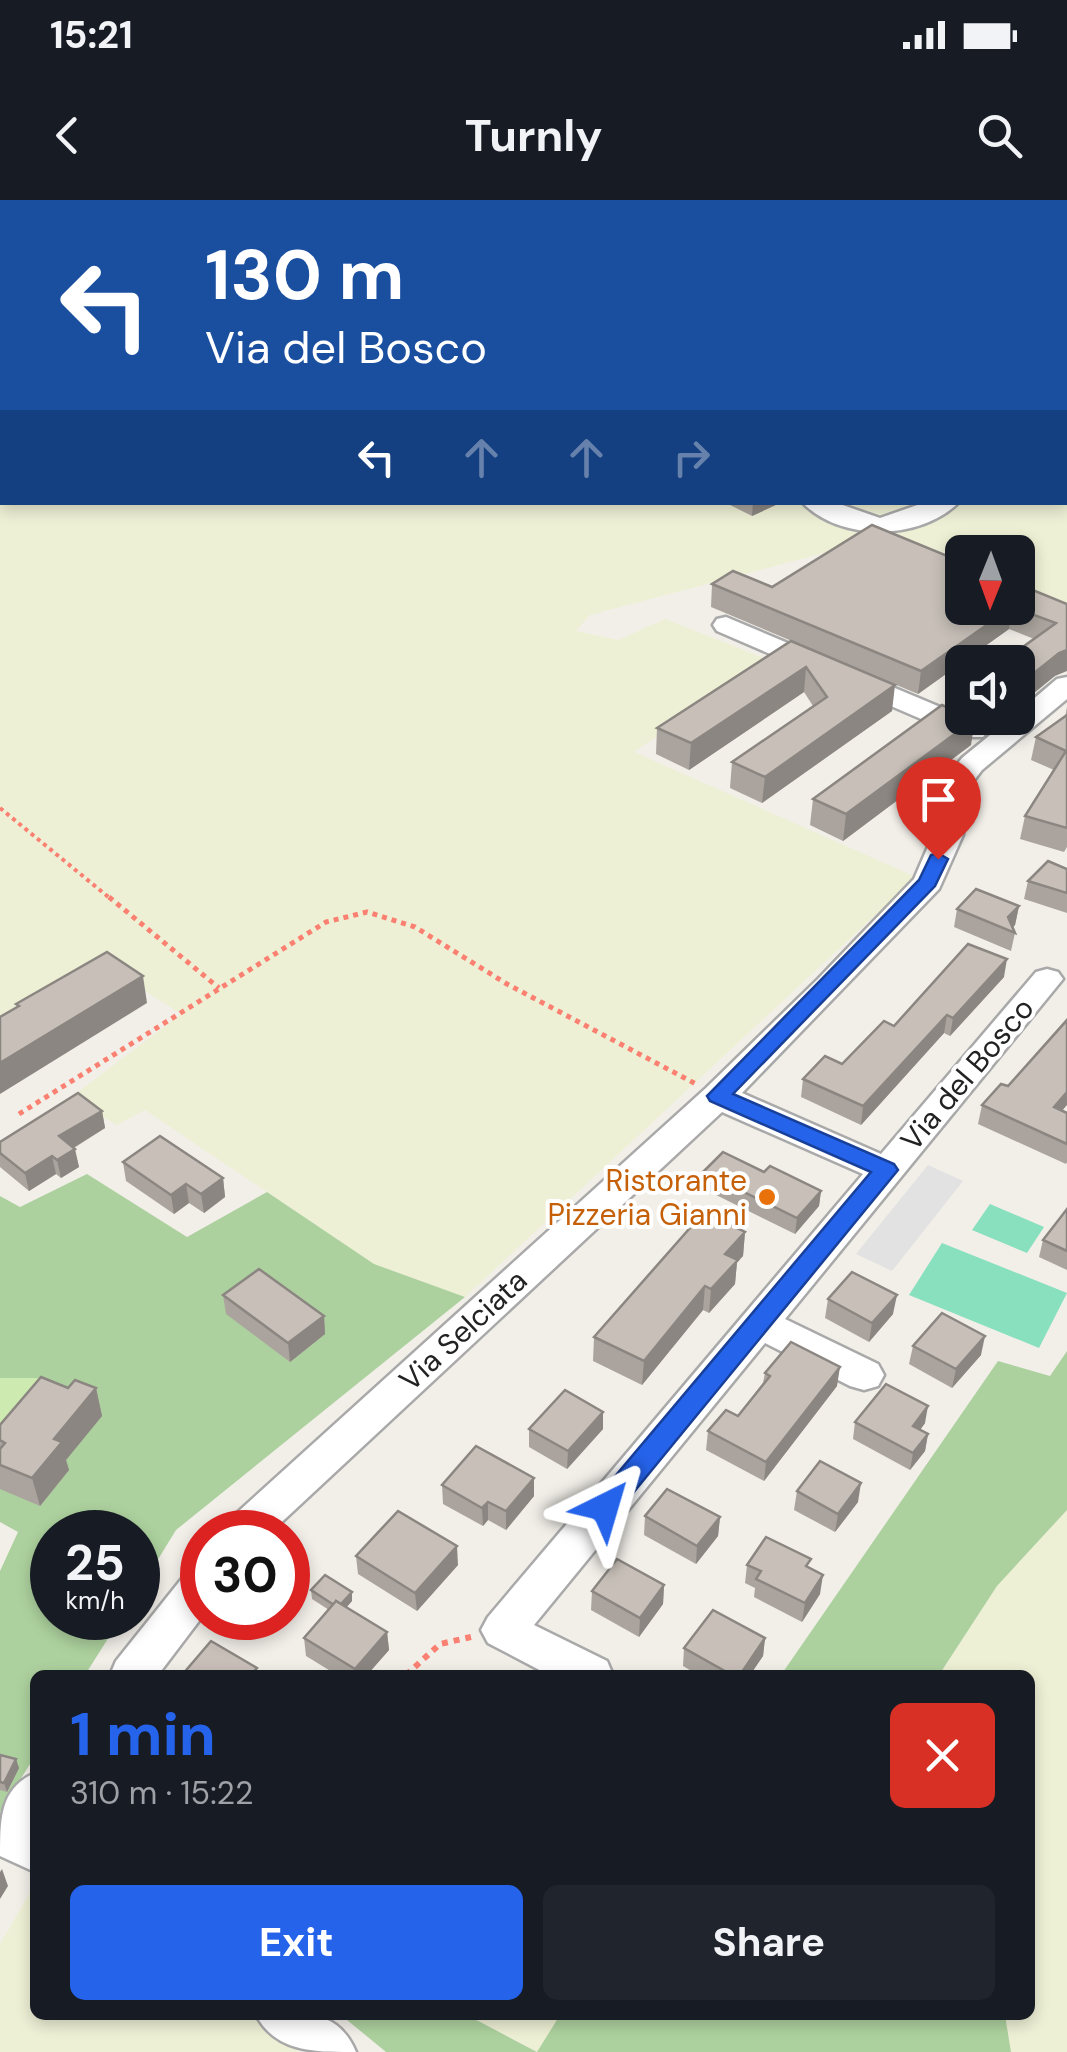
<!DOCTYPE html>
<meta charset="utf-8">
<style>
:root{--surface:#171b24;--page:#20242c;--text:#f1f3f6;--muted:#9ea1a6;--accent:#2563eb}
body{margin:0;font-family:"DM Sans",sans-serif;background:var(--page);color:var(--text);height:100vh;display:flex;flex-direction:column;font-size:38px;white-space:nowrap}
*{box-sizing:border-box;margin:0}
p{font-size:32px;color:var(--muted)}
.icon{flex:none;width:55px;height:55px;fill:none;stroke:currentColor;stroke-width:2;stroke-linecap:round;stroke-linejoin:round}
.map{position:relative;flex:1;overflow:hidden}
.details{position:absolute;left:30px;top:1470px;width:1005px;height:350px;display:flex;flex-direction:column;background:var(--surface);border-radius:15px;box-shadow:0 5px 15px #0003}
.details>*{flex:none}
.hud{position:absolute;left:0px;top:0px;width:1068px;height:305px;box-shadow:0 5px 15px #0003;background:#1a4fa0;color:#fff;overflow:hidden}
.needle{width:65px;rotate:181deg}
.fabs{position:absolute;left:945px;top:335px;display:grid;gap:20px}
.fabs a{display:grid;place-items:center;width:90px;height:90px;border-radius:15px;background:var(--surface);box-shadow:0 5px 15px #0003;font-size:50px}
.speed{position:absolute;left:30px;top:1310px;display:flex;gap:20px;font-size:50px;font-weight:700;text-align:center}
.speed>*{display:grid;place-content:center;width:130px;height:130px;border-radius:50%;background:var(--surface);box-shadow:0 5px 15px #0003;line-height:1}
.speed small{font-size:25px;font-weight:400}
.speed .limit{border:15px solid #d22;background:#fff;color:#111}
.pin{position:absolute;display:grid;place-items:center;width:85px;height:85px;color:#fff;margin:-102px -42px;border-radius:50% 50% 50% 0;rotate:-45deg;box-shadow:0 0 10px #0007}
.pin .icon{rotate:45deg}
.me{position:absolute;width:110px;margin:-55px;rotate:40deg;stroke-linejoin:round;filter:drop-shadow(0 0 8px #0008)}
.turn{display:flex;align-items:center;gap:35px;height:210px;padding:0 40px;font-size:45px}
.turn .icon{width:130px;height:130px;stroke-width:2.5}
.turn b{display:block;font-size:70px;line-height:85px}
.lanes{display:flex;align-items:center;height:95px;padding:0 40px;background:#0003;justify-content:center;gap:50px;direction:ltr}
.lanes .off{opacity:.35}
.round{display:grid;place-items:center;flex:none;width:105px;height:105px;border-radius:15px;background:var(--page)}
.head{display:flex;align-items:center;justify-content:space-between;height:170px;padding:0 40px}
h1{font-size:60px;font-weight:700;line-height:75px;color:var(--accent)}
.button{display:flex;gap:20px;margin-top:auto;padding:20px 40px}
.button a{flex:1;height:115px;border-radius:15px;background:var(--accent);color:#fff;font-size:40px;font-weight:700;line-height:115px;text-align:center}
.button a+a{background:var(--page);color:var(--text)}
.status{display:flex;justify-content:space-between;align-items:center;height:70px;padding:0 50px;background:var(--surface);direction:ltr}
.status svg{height:28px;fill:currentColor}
header{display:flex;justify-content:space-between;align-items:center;height:130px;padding:0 40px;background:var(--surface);font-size:45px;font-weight:700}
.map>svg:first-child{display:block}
.farmland{fill:#eef0d5}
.grass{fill:#cdebb0}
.forest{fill:#add19e}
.pitch{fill:#88e0be}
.parking{fill:#e2e2e2}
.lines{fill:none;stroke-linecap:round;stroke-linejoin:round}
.minor-casing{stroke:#a9a9a9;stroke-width:5}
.path-far2{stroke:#fa8072;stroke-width:4;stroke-dasharray:4 4;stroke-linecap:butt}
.path-far1{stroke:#fa8072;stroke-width:5;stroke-dasharray:5 5;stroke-linecap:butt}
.path{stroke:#fa8072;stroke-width:6;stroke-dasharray:6 6;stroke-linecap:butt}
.minor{fill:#fff;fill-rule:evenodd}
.wall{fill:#aba49e}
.shaded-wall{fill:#8b8681}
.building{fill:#c7bfb8;stroke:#8b8681;stroke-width:2.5}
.route{fill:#2563eb;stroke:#184099;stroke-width:2.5}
.food-dot{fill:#e8710a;stroke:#fff;stroke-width:4}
.labels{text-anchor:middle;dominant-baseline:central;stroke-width:8;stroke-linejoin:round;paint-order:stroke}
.street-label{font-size:30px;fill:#222;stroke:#fff}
.food-label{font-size:30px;fill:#c56008;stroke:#fff;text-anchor:end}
</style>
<div class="status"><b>15:21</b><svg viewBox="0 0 49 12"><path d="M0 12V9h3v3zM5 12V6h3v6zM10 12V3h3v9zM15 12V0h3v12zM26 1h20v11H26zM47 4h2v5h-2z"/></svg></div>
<header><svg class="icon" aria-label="back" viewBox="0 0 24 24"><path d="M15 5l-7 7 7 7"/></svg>Turnly<svg class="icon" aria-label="search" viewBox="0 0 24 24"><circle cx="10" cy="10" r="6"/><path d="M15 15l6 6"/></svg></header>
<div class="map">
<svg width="1067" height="1852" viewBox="0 0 1067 1852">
<rect width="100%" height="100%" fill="#f2efe9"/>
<g class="farmland">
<path d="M0 0 781 2H2V302H1065V2L1005 0H1067V417L1018 399V352H962V378L866 342 590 415 576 431 618 440 665 419 769 460 634 552 916 677 465 1097 374 1064 145 910 117 925 70 898 181 814 97 760 0 816Z"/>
<path d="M1067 1310V1852H1011L1005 1815H1030V1475H939L997 1386Z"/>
<path d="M35 1684V1815H251L299 1852H0V1744Z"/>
<path d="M467 1815H560L538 1852Z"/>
</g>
<path class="grass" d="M41 1177 0 1237V1178Z"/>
<g class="forest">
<path d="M87 974 187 1037 267 992 374 1064 465 1097 176 1330 138 1392V1332H52V1418H121L85 1475H35V1556L0 1612V1371L18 1332 0 1322V1237L40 1178H0V996L20 1007Z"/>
<path d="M1067 1151V1310L997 1386 939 1475H781L998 1161 1050 1176Z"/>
<path d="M341 1815H467L537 1852H386Z"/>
<path d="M560 1815H1005L1011 1852H537Z"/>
</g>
<g class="pitch">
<path d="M990 1004 1044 1027 1027 1053 972 1030Z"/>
<path d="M942 1043 1067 1093 1039 1148 909 1095Z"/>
</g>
<path class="parking" d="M928 965 963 981 892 1071 856 1054Z"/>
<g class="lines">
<defs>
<g id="minor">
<rect x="1065" y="259" width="2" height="14"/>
<path d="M802 302H834L880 318 926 302H959C921 341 839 342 802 302Z"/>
<path d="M726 417 983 525 987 531 983 537H963L717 431 713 425 717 419Z"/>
<path d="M1067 477V499L982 570 969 587 963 635 939 689 742 893 881 954 1036 772 1047 769 1058 772 1063 779 785 1119 878 1164 884 1175 878 1186 864 1190 850 1186 765 1143 534 1425 607 1461 613 1475H549L488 1443 481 1430 488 1417 863 974 722 912 271 1332H223L229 1320 706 888 818 779 914 679 933 635 940 586 962 558 1011 518H1018V512L1057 479Z"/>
<path d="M202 1367V1417L158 1475H110L116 1461 187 1372Z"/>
<path d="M35 1573V1672L0 1656C0 1619 0 1588 35 1573Z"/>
<path d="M256 1815C299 1815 336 1805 356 1852 312 1852 276 1852 256 1815Z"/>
</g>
</defs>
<use href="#minor" class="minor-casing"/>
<path class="path-far2" d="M0 608 112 700"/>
<g class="path-far1">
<path d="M109 697 219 788"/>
<path d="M19 914 326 722 367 712 415 727 507 784 696 884"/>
</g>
<path class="path" d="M406 1475 440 1444 471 1437"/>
<use href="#minor" class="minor"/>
</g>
<g class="wall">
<path d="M724 302H782L752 316Z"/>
<path d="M712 384 772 387 962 408H1018L1067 404 1055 476 1034 439 1009 429 918 494 711 407Z"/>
<path d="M791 441 892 511 762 603 730 588 732 562 813 506 804 492 689 570 656 554 657 528Z"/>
<path d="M1067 507V647L1064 652 1020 639 1025 616 1054 570 1031 560 1036 537 1065 517Z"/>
<path d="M973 518H1003L993 526Z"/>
<path d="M971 545 843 641 810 625 813 599Z"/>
<path d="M1067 669V713L1024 699 1028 681Z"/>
<path d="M1019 706 1015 725 1013 727 1015 733 1011 751 954 727 957 709Z"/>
<path d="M1004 777 950 836 944 833 861 925 801 897 803 879 842 864 894 826Z"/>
<path d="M982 905 1062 911 1067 913V962L1066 964 978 924Z"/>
<path d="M102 911 105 928 74 948 79 967 61 978 56 974 29 991 0 967V942Z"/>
<path d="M123 962 223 978 225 997 204 1013 189 1003 174 1014 126 981Z"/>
<path d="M703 972H764L821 991 819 1006 795 1034 702 988Z"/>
<path d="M1067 1009V1070L1039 1057 1043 1040Z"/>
<path d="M745 1032 743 1056 737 1062 735 1084 709 1113 703 1110 642 1185 593 1161 594 1137Z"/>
<path d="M223 1095 324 1116 325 1134 290 1162 226 1114Z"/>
<path d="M828 1099 893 1114 869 1142 825 1118Z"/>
<path d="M913 1146 981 1155 952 1188 909 1164Z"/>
<path d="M765 1173 837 1186 764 1281 706 1250 708 1231 738 1216 763 1183Z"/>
<path d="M68 1188H96L102 1216 66 1260 69 1270 40 1306 0 1289V1225Z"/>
<path d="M603 1212V1229L567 1269 529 1247V1229Z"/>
<path d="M855 1222 925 1223 920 1230 928 1234 925 1251 910 1270 853 1239Z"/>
<path d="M442 1285 534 1296 506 1330 488 1320 483 1326 443 1304Z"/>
<path d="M797 1291 858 1302 835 1332 794 1310Z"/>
<path d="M645 1316 720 1317 718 1336 696 1364 644 1335Z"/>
<path d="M356 1356 458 1365 417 1411 358 1374Z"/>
<path d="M747 1365 809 1368 820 1394 802 1422 754 1397 755 1388 745 1383Z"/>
<path d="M664 1385 663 1404 639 1437 591 1410 592 1391Z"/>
<path d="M311 1390 352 1392V1401L347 1407 387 1432 389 1450 367 1475H337L306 1456 304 1438 329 1410 312 1399Z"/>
<path d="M765 1438 763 1456 750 1475H698L683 1466 684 1448Z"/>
<path d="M0 1555 19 1568 7 1592 0 1590Z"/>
</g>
<g class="shaded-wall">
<path d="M753 302H782L752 316Z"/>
<path d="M1012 408 1009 429 918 494 921 471Z"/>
<path d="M1067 450V471L1055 476 1018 506V486L1059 453Z"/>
<path d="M806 467 804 492 689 570 691 543Z"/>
<path d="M895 485 892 511 762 603 765 577Z"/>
<path d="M994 518H1003L993 526Z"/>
<path d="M975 519 971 545 843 641 846 614Z"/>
<path d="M1019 706 1015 725 1009 731 1008 717Z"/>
<path d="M1007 759 1004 777 950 836 953 818Z"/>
<path d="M143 776 147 803 0 894V863Z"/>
<path d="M947 815 944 833 861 925 863 906Z"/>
<path d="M1067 892V905L1050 925 1054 907Z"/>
<path d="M102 911 105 928 63 954 59 936Z"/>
<path d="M75 949 79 967 61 978 57 960Z"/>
<path d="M52 956 56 974 29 991 25 973Z"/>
<path d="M223 978 225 997 204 1013 201 994Z"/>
<path d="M186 984 189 1003 174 1014 171 995Z"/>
<path d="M821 991 819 1006 795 1034 797 1018Z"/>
<path d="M745 1032 743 1056 737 1062 735 1084 709 1113 711 1089 725 1054Z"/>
<path d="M705 1086 703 1110 642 1185 644 1161Z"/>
<path d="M897 1095 893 1114 869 1142 872 1123Z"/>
<path d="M324 1116 325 1134 290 1162 288 1143Z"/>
<path d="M985 1136 981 1155 952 1188 956 1169Z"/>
<path d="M840 1167 837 1186 764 1281 766 1262Z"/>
<path d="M96 1188 102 1216 66 1260 69 1270 40 1306 32 1278 54 1239Z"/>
<path d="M928 1206 925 1223 910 1244 913 1226Z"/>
<path d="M603 1212V1229L567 1269 568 1251Z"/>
<path d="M928 1234 925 1251 910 1270 913 1253Z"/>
<path d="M534 1278V1296L506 1330V1311Z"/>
<path d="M861 1283 858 1302 835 1332 838 1314Z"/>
<path d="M488 1302V1320L483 1326 482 1308Z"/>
<path d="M720 1317 718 1336 696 1364 697 1346Z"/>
<path d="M457 1346 458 1365 417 1411 415 1393Z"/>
<path d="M823 1375 820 1394 802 1422 805 1403Z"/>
<path d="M664 1385 663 1404 639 1437 640 1418Z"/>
<path d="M352 1392V1401L338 1416 337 1407Z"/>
<path d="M387 1432 389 1450 367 1475H356L355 1469Z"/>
<path d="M765 1438 763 1456 750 1475H740Z"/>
<path d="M16 1559 19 1568 7 1592 4 1583Z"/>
<path d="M2 1669 8 1686 0 1699V1672Z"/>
</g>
<g class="building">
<path d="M872 325 962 362V408H1011L921 471 712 384 733 371 772 387Z"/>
<path d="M1018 384 1067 404V450L1059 453 1018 486V462H1002L1056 423 1015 408H1018Z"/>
<path d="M791 441 895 485 765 577 732 562 827 497 806 467 691 543 657 528Z"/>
<path d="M942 505 962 514V518L975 519 846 614 813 599Z"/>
<path d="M1067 515V628L1025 616 1066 551 1036 537Z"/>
<path d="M1048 661 1067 669V693L1028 681Z"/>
<path d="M976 689 1019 706 1008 717 1015 733 957 709Z"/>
<path d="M968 744 1007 759 953 818 947 815 863 906 803 879 825 856 842 864 884 821 894 826Z"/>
<path d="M107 752 143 776 0 863V817L19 806 16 804Z"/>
<path d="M1067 820V892L1054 907 1067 913V944L982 905 1001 884 1008 886Z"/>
<path d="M78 893 102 911 59 936 75 949 57 960 52 956 25 973 0 953V942Z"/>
<path d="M160 936 223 978 201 994 186 984 171 995 123 962Z"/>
<path d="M723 952 764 972 770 966 821 991 797 1018 703 972Z"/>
<path d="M1067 1009V1051L1043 1040Z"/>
<path d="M704 1012 745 1032 725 1054 738 1060 711 1089 705 1086 644 1161 594 1137Z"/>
<path d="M259 1069 324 1116 288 1143 223 1095Z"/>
<path d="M852 1072 897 1095 872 1123 828 1099Z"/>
<path d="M942 1113 985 1136 956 1169 913 1146Z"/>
<path d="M791 1142 840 1167 766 1262 708 1231 726 1210 738 1216 770 1176 765 1173Z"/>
<path d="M41 1177 68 1188 75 1180 96 1188 54 1239 62 1242 32 1278 0 1265V1249L5 1243 0 1240V1225Z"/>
<path d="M886 1184 928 1206 913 1226 928 1234 913 1253 855 1222Z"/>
<path d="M565 1190 603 1212 568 1251 529 1229Z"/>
<path d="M476 1246 534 1278 506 1311 488 1302 482 1308 442 1285Z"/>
<path d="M820 1261 861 1283 838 1314 797 1291Z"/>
<path d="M667 1289 720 1317 697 1346 645 1316Z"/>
<path d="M398 1311 457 1346 415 1393 356 1356Z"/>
<path d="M766 1337 811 1359 806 1366 823 1375 805 1403 756 1379 761 1371 747 1365Z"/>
<path d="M617 1359 664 1385 640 1418 592 1391Z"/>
<path d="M325 1375 352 1392 341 1404 336 1401 334 1405 311 1390Z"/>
<path d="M336 1401 387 1432 355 1469 304 1438Z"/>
<path d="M713 1410 765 1438 740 1475H732L684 1448Z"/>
<path d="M211 1441 257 1468 251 1475H182Z"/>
<path d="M0 1555 16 1559 4 1583 0 1582Z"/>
</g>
<path class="route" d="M938 653 948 659 935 686 733 894 894 964 898 970 615 1315 605 1318 596 1315 592 1307 596 1299 871 972 710 901 707 896 919 680 931 655Z"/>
<circle class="food-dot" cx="767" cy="997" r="10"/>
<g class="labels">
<g class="street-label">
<text transform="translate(967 874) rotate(-50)">Via del Bosco</text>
<text transform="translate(463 1130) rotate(-43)">Via Selciata</text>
</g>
<g class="food-label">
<text x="747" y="980">Ristorante<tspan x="747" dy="34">Pizzeria Gianni</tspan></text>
</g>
</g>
</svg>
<div class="fabs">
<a><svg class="needle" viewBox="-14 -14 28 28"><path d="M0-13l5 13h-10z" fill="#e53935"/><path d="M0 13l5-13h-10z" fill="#9ea1a6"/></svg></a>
<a><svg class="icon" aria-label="sound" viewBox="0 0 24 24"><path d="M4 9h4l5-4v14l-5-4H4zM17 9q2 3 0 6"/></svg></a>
</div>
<div class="speed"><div>25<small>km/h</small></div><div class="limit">30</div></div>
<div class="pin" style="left:938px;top:659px;background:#d93025"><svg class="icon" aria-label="arrive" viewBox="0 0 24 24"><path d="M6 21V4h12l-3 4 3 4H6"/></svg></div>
<svg class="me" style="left:605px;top:1307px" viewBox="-20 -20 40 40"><path d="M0-17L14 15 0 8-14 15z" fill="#2563eb" stroke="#fff" stroke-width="4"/></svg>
<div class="hud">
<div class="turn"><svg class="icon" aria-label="left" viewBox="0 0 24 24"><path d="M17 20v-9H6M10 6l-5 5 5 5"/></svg><div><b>130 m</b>Via del Bosco</div></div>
<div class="lanes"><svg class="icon" aria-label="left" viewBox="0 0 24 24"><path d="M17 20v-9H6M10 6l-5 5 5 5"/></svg><svg class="icon off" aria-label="ahead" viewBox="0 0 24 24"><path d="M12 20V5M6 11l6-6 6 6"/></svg><svg class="icon off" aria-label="ahead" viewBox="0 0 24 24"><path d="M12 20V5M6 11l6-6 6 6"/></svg><svg class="icon off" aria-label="right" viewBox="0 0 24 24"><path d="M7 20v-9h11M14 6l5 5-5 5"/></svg></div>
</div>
<section class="details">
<div class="head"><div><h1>1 min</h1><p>310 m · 15:22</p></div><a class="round" style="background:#d93025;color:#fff"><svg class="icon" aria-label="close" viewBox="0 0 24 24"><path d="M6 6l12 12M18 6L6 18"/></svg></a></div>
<div class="button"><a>Exit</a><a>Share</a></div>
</section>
</div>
